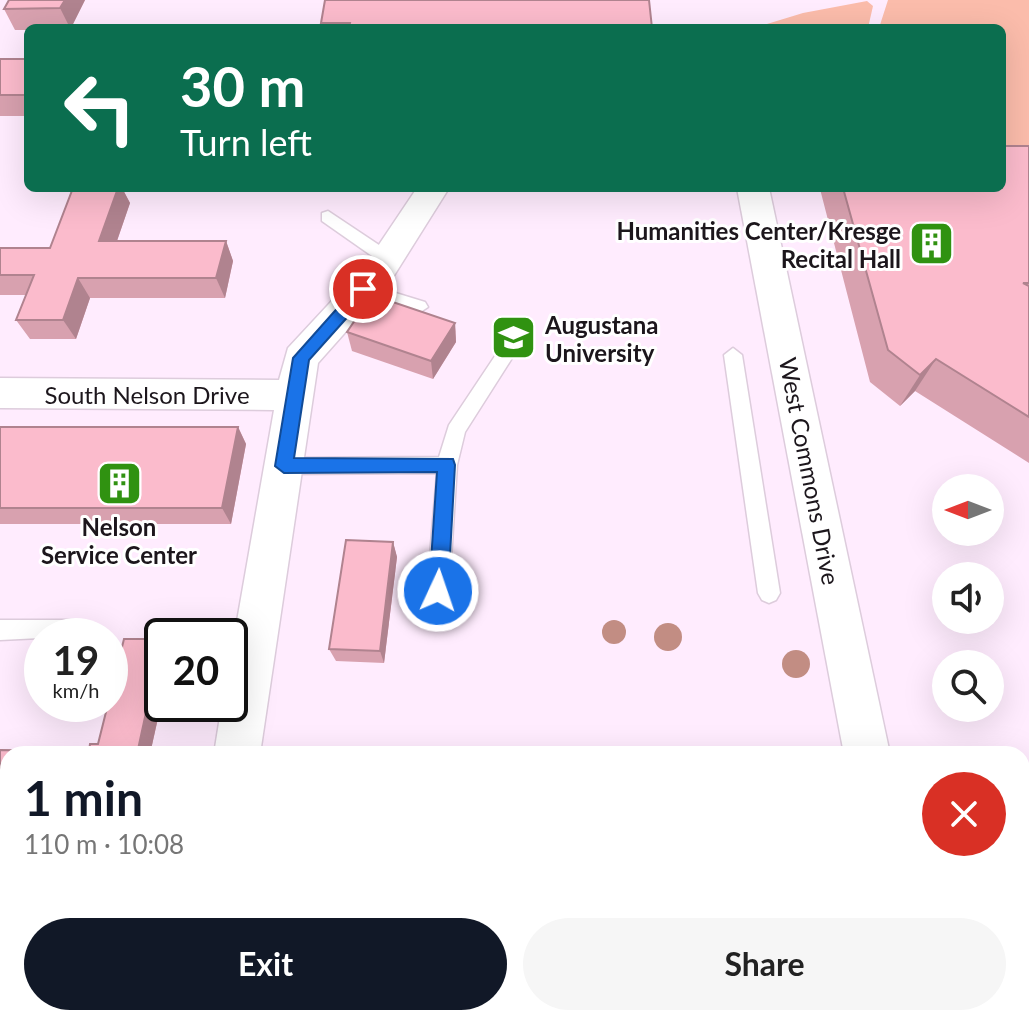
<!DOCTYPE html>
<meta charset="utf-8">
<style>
:root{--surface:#fff;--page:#f6f6f6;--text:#222;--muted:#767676;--accent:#111827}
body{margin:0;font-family:Lato,sans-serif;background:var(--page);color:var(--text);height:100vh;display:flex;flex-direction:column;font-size:30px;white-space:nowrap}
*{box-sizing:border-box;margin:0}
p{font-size:26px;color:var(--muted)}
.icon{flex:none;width:44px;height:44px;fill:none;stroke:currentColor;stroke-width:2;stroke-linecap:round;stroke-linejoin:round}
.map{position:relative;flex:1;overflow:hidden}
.details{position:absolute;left:0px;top:746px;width:1030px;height:280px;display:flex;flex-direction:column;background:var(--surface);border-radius:24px 24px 0 0;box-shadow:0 8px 32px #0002}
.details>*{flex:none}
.guide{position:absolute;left:24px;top:24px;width:982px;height:168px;border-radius:12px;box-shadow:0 8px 32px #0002;background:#0b6e4f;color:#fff;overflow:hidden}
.needle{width:52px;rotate:270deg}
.buttons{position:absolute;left:932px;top:474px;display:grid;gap:16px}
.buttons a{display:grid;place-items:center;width:72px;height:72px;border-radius:50%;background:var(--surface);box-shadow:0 8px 32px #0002;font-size:40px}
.speed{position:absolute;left:24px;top:618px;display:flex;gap:16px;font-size:40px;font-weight:700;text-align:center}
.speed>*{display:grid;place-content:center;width:104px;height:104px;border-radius:50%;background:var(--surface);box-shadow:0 8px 32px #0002;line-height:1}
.speed small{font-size:20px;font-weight:400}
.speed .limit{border:4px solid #111;border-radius:12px;background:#fff;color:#111}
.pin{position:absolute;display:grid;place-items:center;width:68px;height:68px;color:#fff;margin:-34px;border:4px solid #fff;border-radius:50%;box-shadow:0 2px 8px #0007}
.me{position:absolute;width:88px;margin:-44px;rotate:3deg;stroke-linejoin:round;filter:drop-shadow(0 0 6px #0008)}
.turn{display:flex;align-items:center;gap:28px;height:168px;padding:0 24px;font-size:36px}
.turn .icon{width:104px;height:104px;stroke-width:2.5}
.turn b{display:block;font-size:56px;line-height:68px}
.round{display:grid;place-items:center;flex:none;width:84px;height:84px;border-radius:42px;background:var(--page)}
.headline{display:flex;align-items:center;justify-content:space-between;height:136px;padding:0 24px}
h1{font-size:48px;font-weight:700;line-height:60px;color:var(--accent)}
.button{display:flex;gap:16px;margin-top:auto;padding:16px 24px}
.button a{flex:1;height:92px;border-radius:48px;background:var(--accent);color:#fff;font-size:32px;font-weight:700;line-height:92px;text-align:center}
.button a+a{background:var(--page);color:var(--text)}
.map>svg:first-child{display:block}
.built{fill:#ffecfe;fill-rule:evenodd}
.green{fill:#fbbcab}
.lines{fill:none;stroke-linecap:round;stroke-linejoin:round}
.lane-casing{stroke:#ddccdc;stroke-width:3}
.street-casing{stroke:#ddccdc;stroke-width:3}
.secondary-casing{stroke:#ddccdc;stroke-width:3}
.lane{fill:#fff;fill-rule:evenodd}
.street{fill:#fff;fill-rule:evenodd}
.secondary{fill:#fff;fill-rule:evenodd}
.tree{fill:#c28d83}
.wall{fill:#d8a1af}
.shaded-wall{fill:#b0838f}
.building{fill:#fbbbcc;stroke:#b0838f;stroke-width:2}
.route{fill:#1a73e8;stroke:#114b97;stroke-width:2}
.labels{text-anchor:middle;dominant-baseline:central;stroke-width:6;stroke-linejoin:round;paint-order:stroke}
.poi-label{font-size:24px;font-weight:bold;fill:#1c161c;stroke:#fff;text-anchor:end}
.street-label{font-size:24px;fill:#1c161c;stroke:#fff}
</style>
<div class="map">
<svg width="1029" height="1026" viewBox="0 0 1029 1026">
<rect width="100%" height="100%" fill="#fff8ff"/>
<path class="built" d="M0 0H1029V860H1022V754H8V871H0ZM28 28H1002V188H28ZM946 488H990V532H946ZM946 576H990V620H946ZM42 636H110V704H42ZM162 636H230V704H162ZM946 664H990V708H946Z"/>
<g class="green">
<path d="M888 0H1029V161H1002V28H879Z"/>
<path d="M867 1 873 6 868 28H754L803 13Z"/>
</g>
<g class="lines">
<defs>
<g id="lane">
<path d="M328 211 394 255 396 259 394 263H382L322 221V213Z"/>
<path d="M363 283 425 302 428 307 419 313 357 293 355 289 357 285Z"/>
<path d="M505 348 514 355 465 432 457 465 449 591 445 598 438 601 431 598 427 591 437 473 284 474 277 472 274 466 277 460 284 458 439 457 449 425 499 350Z"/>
<path d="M733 348 742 355 780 593 776 600 769 603 762 600 758 593 724 355Z"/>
<path d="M0 620H73L81 623 84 630 81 636 0 640Z"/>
</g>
<g id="street">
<path d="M417 188H449L390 282 318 363 260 754H214L222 704H230V661L274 410 0 408V378L279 380 288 348 366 264Z"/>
<path d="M737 188H769L890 754H844Z"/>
<path d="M1022 964 1029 967V1026H1005L1002 1018H1022Z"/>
<path d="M169 1018H223L222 1026H168Z"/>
</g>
<g id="secondary">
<rect x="1022" y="897" width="7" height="56"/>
<rect x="0" y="907" width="8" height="56"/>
</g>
</defs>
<use href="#lane" class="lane-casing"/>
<use href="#street" class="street-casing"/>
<use href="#secondary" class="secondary-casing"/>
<use href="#lane" class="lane"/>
<use href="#street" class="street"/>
<use href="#secondary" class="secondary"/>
</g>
<g class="tree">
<circle cx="614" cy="632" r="12"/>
<circle cx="668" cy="637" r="14"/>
<circle cx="796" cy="664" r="14"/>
</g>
<g class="wall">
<path d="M85 0 71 28H28V30H15L4 9Z"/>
<path d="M321 23 652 28H322Z"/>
<rect x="0" y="59" width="28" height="57"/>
<path d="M1029 146V463L915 391 900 406 870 382 820 189 1002 188Z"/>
<path d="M73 188H122L130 203 117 241H226L233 261 225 298H90L76 339H30L16 320 26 295H0V248H50Z"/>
<path d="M455 323 456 342 433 379 352 351 347 332Z"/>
<path d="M0 427H238L246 444 231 524H0Z"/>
<path d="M393 542 397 557 384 663 336 661 329 649Z"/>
<path d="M162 639V700L150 754H8V809H0V750L89 751 98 744Z"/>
</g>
<g class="shaded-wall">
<path d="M65 0H85L71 28H70L60 8Z"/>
<path d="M118 188H122L130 203 110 261 99 241Z"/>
<path d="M226 241 233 261 225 298 216 278Z"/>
<path d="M78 278 90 298 76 339 63 320Z"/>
<path d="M455 323 456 342 433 379 431 361Z"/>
<path d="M936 359 915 391 900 406 920 375Z"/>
<path d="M238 427 246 444 231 524 222 508Z"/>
<path d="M393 542 397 557 384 663 380 651Z"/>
<path d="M162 643V700L150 754H137Z"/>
</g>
<g class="building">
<path d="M9 0H65L60 8 4 9Z"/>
<path d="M325 0H649L652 28H349L350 23H321Z"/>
<rect x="0" y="59" width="28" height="36"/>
<path d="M1002 146H1029V283H1023L1029 286V417L936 359 920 375 888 350 843 188H1002Z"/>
<path d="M73 188H118L99 241H226L216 278H78L63 320H16L34 275H0V248H50Z"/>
<path d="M372 295 455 323 431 361 347 332Z"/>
<path d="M0 427H238L222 508H0Z"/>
<path d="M346 540 393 542 380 651 329 649Z"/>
<path d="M124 639H162L137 754H8V802H0V750L89 751 90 744H98L108 704H110V695Z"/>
</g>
<path class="route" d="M363 284 369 285V293L309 360 294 458 453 459 455 465 448 591 445 598 438 600 431 598 429 591 437 472 284 473 275 466 293 358 358 285Z"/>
<defs>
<symbol id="building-square" viewBox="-11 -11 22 22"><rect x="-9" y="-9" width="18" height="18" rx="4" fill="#309211" stroke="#fff"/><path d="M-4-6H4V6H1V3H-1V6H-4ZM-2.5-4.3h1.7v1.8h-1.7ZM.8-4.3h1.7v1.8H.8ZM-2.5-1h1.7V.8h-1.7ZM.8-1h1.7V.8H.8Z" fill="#fff"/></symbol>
<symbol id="university-square" viewBox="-11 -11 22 22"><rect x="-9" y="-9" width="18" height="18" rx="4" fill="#309211" stroke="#fff"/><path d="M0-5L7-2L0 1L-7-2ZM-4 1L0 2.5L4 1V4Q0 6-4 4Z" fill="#fff"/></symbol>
</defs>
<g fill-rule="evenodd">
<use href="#building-square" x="906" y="218" width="51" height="51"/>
<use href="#university-square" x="488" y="312" width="51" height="51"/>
<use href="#building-square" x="94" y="458" width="51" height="51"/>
</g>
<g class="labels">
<g class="poi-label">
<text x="901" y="230">Humanities Center/Kresge<tspan x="901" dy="28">Recital Hall</tspan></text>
<text x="545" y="324" text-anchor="start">Augustana<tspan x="545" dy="28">University</tspan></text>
<text x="119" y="526" text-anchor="middle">Nelson<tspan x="119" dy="28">Service Center</tspan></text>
</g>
<g class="street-label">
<text x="147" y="394">South Nelson Drive</text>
<text transform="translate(810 471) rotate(79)">West Commons Drive</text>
</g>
</g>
</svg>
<div class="buttons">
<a><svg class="needle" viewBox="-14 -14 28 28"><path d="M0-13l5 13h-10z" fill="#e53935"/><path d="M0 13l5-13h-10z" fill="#767676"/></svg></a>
<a><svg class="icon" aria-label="sound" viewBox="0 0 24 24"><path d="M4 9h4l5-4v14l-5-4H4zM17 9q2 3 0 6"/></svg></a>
<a><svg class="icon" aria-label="search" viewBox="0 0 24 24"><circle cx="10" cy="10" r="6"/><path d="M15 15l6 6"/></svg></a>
</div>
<div class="speed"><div>19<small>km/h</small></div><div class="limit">20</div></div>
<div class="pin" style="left:363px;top:289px;background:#d93025"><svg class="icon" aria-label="arrive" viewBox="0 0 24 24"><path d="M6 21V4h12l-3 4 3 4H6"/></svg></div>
<svg class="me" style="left:438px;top:591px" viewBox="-20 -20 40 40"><circle r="17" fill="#1a73e8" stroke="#fff" stroke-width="3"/><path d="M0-11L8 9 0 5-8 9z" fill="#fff"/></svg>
<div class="guide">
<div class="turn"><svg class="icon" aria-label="left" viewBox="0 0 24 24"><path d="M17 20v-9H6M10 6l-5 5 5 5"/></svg><div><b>30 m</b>Turn left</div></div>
</div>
<section class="details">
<div class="headline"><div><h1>1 min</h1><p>110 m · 10:08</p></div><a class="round" style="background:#d93025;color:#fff"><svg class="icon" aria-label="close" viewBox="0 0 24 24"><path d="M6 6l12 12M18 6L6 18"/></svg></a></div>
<div class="button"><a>Exit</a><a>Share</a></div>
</section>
</div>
